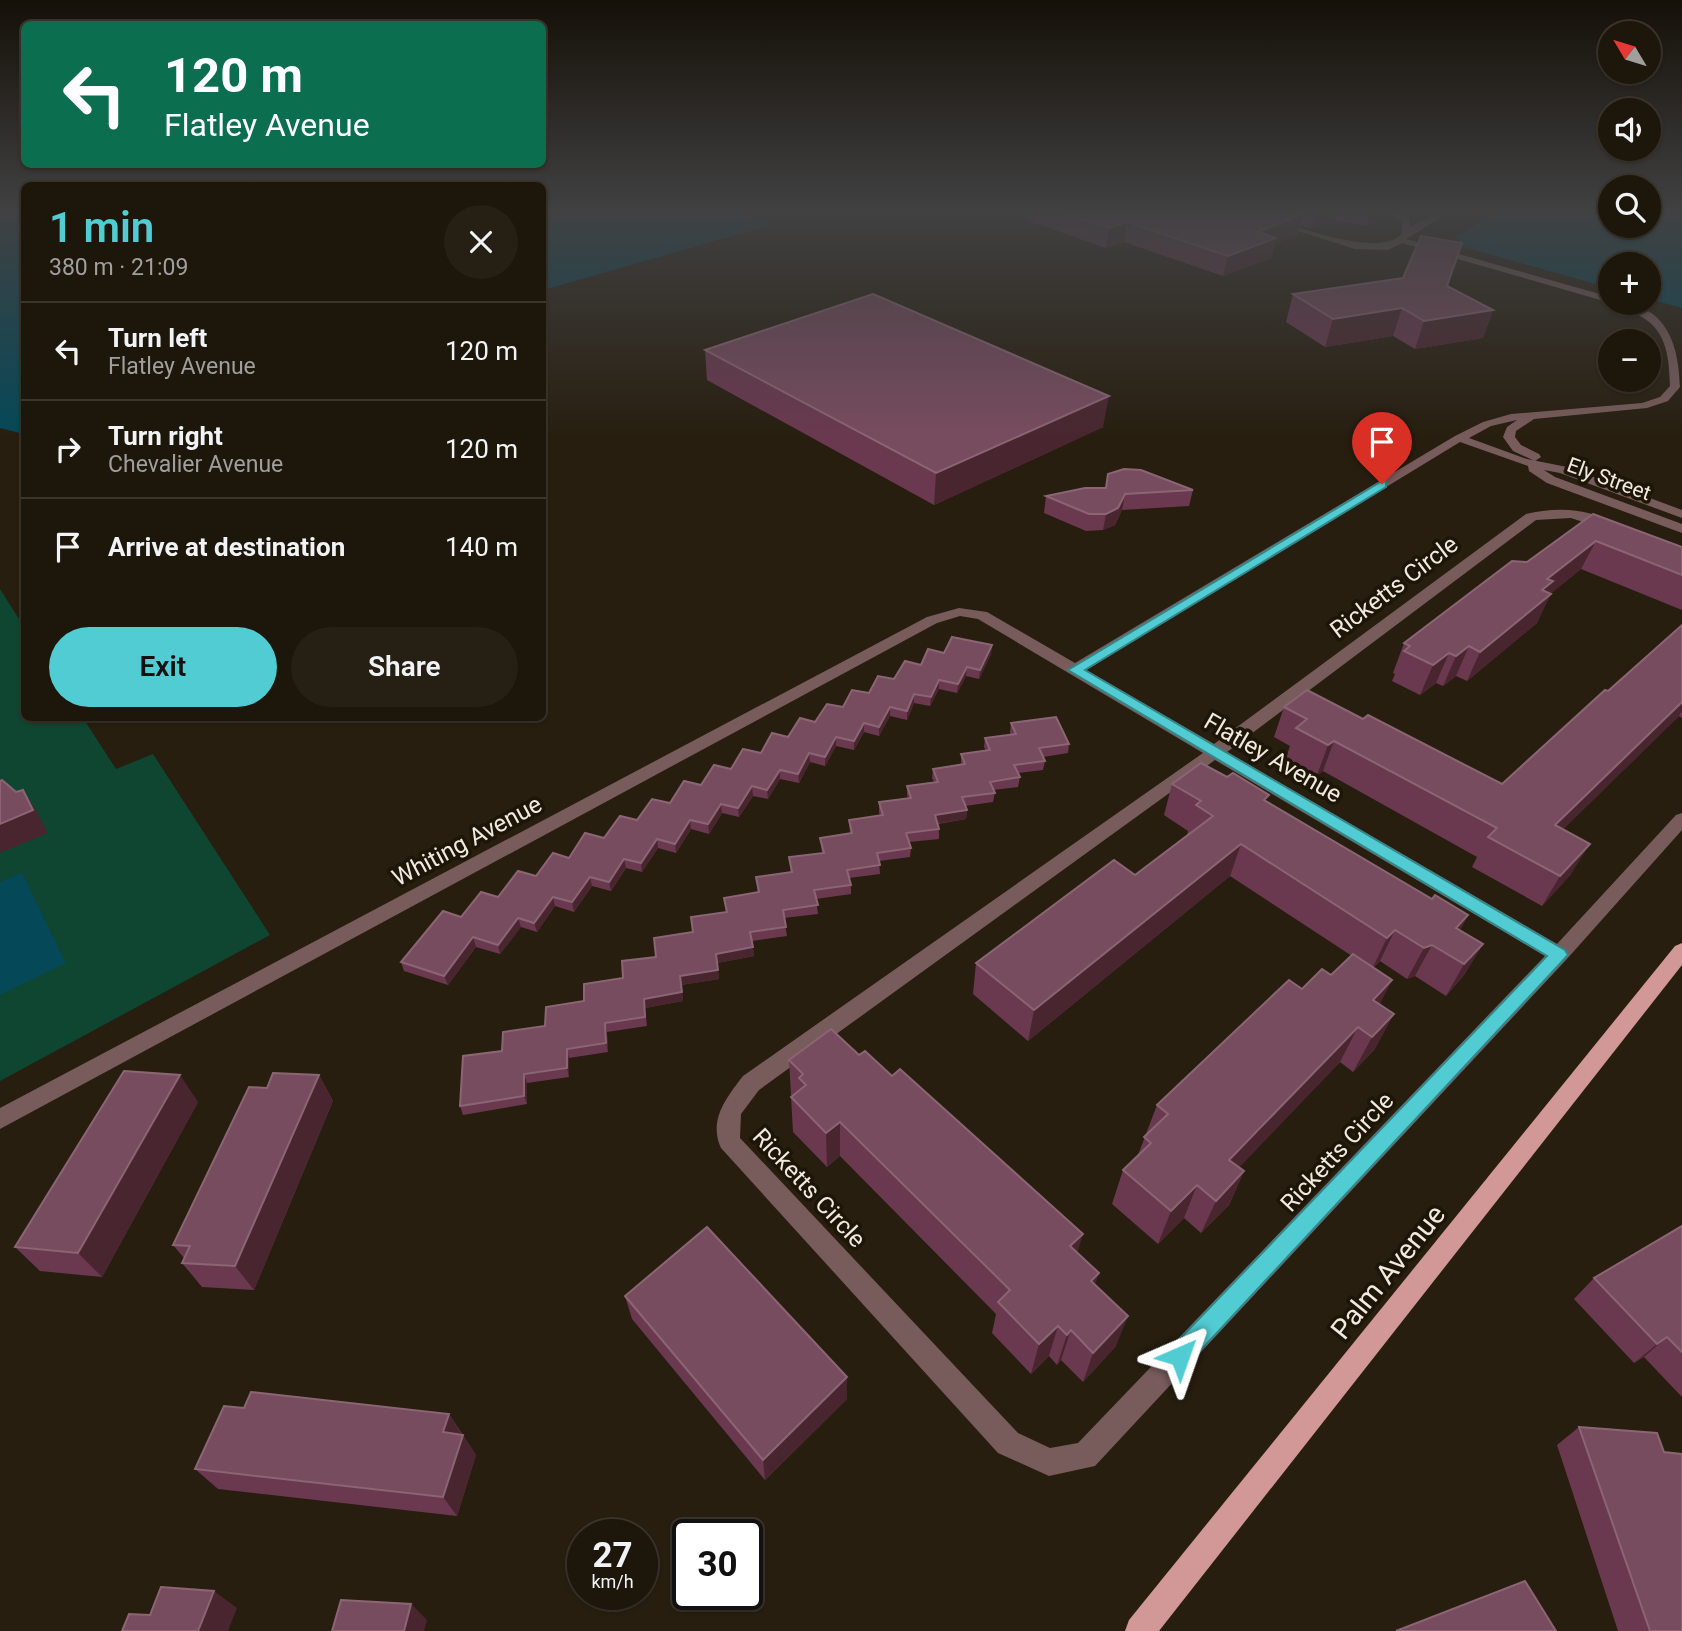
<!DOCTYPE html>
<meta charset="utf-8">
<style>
:root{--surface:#1d160b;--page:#251f14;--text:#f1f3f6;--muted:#a09f9d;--line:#3b352c;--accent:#51ccd3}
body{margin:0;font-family:Roboto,sans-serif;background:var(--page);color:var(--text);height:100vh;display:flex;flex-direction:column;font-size:26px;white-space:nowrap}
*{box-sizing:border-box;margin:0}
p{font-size:23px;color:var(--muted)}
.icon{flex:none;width:38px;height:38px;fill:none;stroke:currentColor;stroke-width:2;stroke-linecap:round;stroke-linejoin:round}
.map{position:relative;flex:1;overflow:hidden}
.sheet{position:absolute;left:21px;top:182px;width:525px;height:539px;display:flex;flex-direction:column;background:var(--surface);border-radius:10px;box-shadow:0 2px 5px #0004,0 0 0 2px var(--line)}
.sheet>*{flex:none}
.hud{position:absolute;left:21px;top:21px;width:525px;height:147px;border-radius:10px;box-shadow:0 2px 5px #0004,0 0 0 2px var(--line);background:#0b6e4f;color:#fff;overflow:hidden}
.needle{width:46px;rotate:308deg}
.fabs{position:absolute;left:1598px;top:21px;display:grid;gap:14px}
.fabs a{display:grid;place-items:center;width:63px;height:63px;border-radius:50%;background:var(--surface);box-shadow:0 2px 5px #0004,0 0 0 2px var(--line);font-size:35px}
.speed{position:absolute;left:567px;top:1519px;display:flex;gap:14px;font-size:35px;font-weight:700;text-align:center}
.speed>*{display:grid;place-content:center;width:91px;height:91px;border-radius:50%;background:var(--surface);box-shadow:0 2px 5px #0004,0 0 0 2px var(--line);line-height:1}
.speed small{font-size:18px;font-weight:400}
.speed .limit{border:4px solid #111;border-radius:10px;background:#fff;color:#111}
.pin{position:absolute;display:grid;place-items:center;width:60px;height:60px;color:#fff;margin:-72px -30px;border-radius:50% 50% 50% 0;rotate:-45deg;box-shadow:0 0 7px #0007}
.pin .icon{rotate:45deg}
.me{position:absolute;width:77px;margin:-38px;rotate:43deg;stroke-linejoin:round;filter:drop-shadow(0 0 5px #0008)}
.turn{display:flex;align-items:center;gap:24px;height:147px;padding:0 28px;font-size:32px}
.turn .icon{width:91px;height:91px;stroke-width:2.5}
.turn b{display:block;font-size:49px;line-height:60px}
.round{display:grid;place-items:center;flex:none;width:74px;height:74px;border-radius:37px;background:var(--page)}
.summary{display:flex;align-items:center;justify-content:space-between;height:119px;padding:0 28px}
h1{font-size:42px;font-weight:600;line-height:52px;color:var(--accent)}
.primary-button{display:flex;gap:14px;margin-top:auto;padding:14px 28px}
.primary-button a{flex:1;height:80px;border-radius:42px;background:var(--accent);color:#111;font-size:28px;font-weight:600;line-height:80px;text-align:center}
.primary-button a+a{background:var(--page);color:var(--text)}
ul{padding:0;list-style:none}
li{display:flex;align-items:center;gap:21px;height:98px;padding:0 28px;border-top:2px solid var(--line)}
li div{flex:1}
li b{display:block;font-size:26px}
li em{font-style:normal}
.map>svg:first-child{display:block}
.green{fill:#0f4631}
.water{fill:#054858}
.pier{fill:#271e0f}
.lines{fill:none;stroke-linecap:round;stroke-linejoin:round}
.minor{fill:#785c5b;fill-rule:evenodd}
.major{fill:#d29897;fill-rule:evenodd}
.wall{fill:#6a3950}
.shaded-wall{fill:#49262f}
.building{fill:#784c5f;stroke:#8b6574;stroke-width:2}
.route{fill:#51ccd3;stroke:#358589;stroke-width:2}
.labels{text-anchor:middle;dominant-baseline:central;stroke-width:7;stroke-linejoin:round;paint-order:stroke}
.far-street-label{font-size:21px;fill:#f0eae0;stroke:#1d1506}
.street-label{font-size:24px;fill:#f0eae0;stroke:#1d1506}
.near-street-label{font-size:28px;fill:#f0eae0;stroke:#1d1506}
</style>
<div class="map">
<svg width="1682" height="1631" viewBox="0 0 1682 1631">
<rect width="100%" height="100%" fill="#271e0f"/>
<path class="green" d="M0 589 24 627V718H83L116 769 153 754 270 935 0 1081Z"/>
<g class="water">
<path d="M0 210H24V434L0 428Z"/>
<path d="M543 210H810L795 218 543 290Z"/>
<path d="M1502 210H1610V226H1648L1649 210H1682V308L1649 299 1648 264H1610V288L1464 247 1455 237Z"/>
<path d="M22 873 66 963 0 995V882Z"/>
</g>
<path class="pier" d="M744 210H778L793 216 805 210H813L797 221 773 226 739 212Z"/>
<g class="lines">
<g class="minor">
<path d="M1232 210H1246C1277 220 1381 262 1402 233V221L1380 210H1392L1409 218 1410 227 1442 210H1453L1406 239 1610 297 1611 303 1402 243 1388 250 1355 249Z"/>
<path d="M1612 303C1665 301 1679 343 1680 387L1668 401 1647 408 1534 419 1516 431 1515 437 1521 445 1539 454 1541 457 1535 461 1513 451 1503 437 1507 427 1517 420 1491 426 1469 438 1527 459 1567 467 1682 510V518L1560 473 1544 470 1555 477 1682 524V533L1547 483 1529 471 1528 466 1460 442 1086 670 1214 744 1526 514C1554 507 1594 507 1617 527L1610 531 1571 518 1536 520 1227 752 1557 944 1676 815 1682 813V830L1566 960 1095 1466 1049 1476 998 1453 721 1148C708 1120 727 1097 743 1076L1203 753 978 619 960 616 937 623 0 1129V1108L927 617 959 608 987 612 1075 663 1455 436 1483 422 1511 414 1642 403 1660 397 1670 386C1669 360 1668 332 1642 317 1633 311 1621 309 1612 303ZM1215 760 1545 956 1078 1443 1050 1448 1018 1433 740 1138 741 1114 759 1090Z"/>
</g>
<path class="major" d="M1682 943V965L1159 1631H1125L1129 1620 1675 946Z"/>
</g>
<g class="wall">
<path d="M1024 210H1388L1386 216 1366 226 1332 220 1311 229 1300 225 1298 234 1275 244 1271 258 1223 276 1124 242 1106 248 1023 219Z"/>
<path d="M1448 286 1493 310 1483 338 1415 349 1393 336 1325 347 1286 322 1293 294Z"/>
<path d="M705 350 1103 427 934 505 707 380Z"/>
<path d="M1105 488 1193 490 1189 506 1122 510 1115 525 1103 530 1086 531 1044 513 1046 496Z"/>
<path d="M1593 514 1682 547V610L1581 569 1550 594 1537 623 1467 681 1456 676 1443 686 1436 683 1420 695 1392 681 1395 674 1393 673 1404 643 1527 562Z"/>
<path d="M1682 625V718L1679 716 1563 829 1571 874 1542 906 1472 867 1477 857 1323 771 1317 775 1286 758 1290 746 1274 737 1284 707 1363 719 1502 784Z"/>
<path d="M992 645 991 654 979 679 966 676 957 693 939 689 930 706 914 703 907 720 890 716 879 736 864 732 854 750 836 746 825 766 810 762 799 783 780 779 768 799 753 796 739 817 722 813 709 834 691 829 676 853 658 848 642 872 626 868 611 891 592 886 574 912 555 906 537 932 521 927 500 954 476 947 448 985 404 971 401 962 461 917 569 858 944 653Z"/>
<path d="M1011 723 1069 744 1068 753 1043 757 1045 761 1043 770 1018 773 1020 777 1018 787 993 790 995 793 993 802 965 806 967 810 966 819 938 824 939 829V839L909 842 911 848 910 857 879 861 880 874 849 878 851 885V894L816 899 818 914 784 918 787 936 752 941 754 956 717 963 719 979 681 985 683 1001 645 1008 647 1026 607 1032 608 1052 569 1058V1077L527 1083V1104L463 1115 460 1106 502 1051 545 1026 623 978 726 912 724 898 758 893 756 877 791 872 789 857 822 853 820 838 850 834 849 820 880 816 879 812V802L908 799 907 795V786L934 782 932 778 933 769 961 765V754L986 751 984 747 985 738 1011 735 1010 732Z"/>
<path d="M1172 784 1267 801 1432 899 1468 915 1460 930 1483 944 1464 975 1446 996 1415 976 1407 979 1380 961 1373 968 1380 1004 1375 1049 1353 1072 1340 1062 1239 1167 1244 1171 1229 1205 1201 1233 1184 1218 1158 1244 1112 1204 1123 1170 1138 1155 1157 1105 1302 989 1331 975 1352 956 1230 876 1028 1041 973 994 976 963 1135 875 1187 835 1188 831 1164 815Z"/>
<path d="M859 1055 1077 1253 1095 1285 1116 1346 1083 1382 1061 1360 1057 1365 1049 1356 1031 1374 992 1333 996 1314 840 1156 827 1167 793 1132 791 1097 792 1096 791 1095 789 1060Z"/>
<path d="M319 1075 333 1101 254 1290 202 1287 182 1263 184 1258 173 1245 267 1088Z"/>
<path d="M198 1102 102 1277 40 1271 15 1247Z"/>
<path d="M1682 1226V1397L1644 1357 1634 1363 1574 1299 1594 1278Z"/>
<path d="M625 1296 847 1377V1399L765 1480 632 1319Z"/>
<path d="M244 1408 449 1414 476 1455 457 1516 218 1489 195 1469Z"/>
<path d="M1579 1427 1664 1452 1682 1631H1618L1557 1445Z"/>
</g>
<g class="shaded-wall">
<path d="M1316 210H1334L1332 220 1311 229Z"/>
<path d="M1371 210H1388L1386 216 1366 226Z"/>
<path d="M1303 214 1298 234 1275 244 1271 258 1223 276 1228 256 1258 232Z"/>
<path d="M1127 222 1124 242 1106 248 1109 228Z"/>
<path d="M1402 308 1393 336 1325 347 1333 319Z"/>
<path d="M1493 310 1483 338 1415 349 1424 321Z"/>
<path d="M1109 396 1103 427 934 505 936 473Z"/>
<path d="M1125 494 1122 510 1115 525 1103 530 1106 514Z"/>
<path d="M1596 541 1581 569 1545 598 1551 594 1537 623 1467 681 1480 652 1547 579Z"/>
<path d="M992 645 991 654 979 679 980 670Z"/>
<path d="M1469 646 1456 676 1443 686 1456 656Z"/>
<path d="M1449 653 1436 683 1420 695 1433 665Z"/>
<path d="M967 667 966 676 957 693 958 684Z"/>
<path d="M939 680V689L930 706 931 697Z"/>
<path d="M914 694V703L907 720V711Z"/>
<path d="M1682 702V711L1679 716 1537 855 1555 825Z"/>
<path d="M890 707V716L879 736V727Z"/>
<path d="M864 723V732L854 750V741Z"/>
<path d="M836 737V746L825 766V757Z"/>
<path d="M1334 741 1323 771 1317 775 1328 745Z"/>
<path d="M809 753 810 762 799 783 798 774Z"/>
<path d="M780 770V779L768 799 767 790Z"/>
<path d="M752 786 753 796 739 817 738 808Z"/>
<path d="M23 790 37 812 48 833 0 853V824Z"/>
<path d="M721 804 722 813 709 834 708 824Z"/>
<path d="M967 810 966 819 934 824 935 815Z"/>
<path d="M690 820 691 829 676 853 675 844Z"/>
<path d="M657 839 658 848 642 872 641 863Z"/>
<path d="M1241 844 1230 876 1028 1041 1034 1010Z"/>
<path d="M1590 844 1571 874 1542 906 1560 876Z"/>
<path d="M624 859 626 868 611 891 609 882Z"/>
<path d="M590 877 592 886 574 912 572 902Z"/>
<path d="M553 897 555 906 537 932 534 923Z"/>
<path d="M1468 915 1451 946 1456 928Z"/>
<path d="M518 918 521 927 500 954 498 945Z"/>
<path d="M1395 930 1380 961 1372 969 1387 938Z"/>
<path d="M473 937 476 947 448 985 444 976Z"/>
<path d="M1483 944 1464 975 1446 996 1464 964Z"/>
<path d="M1432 945 1415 976 1407 979 1424 948Z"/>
<path d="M753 947 754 956 717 963 716 954Z"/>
<path d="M718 970 719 979 681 985 680 976Z"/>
<path d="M1392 980 1374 1016 1373 1000Z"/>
<path d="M682 992 683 1001 645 1008 647 1026 644 999Z"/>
<path d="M1394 1014 1375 1049 1353 1072 1372 1037Z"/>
<path d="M605 1023 607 1032 608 1052 606 1043Z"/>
<path d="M1358 1027 1340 1062 1215 1193 1229 1160Z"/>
<path d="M567 1049 569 1058V1077L567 1068Z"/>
<path d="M524 1074 527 1083V1104L524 1096Z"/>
<path d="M180 1075 198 1102 102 1277 78 1253Z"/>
<path d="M319 1075 333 1101 254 1290 235 1266Z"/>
<path d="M840 1122V1156L827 1167 826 1133Z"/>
<path d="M1244 1171 1229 1205 1201 1233 1216 1201Z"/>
<path d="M1197 1185 1184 1218 1158 1244 1171 1211Z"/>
<path d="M1083 1234 1073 1267 1070 1246Z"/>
<path d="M1099 1273 1088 1304 1091 1281Z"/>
<path d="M1128 1316 1116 1346 1083 1382 1093 1353Z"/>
<path d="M1058 1326 1049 1356 1031 1374 1039 1344Z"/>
<path d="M1071 1330 1061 1360 1057 1365 1067 1335Z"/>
<path d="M1667 1337 1644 1357 1634 1363 1657 1344Z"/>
<path d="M847 1377V1399L765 1480 763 1460Z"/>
<path d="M449 1414 462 1435 443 1432Z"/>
<path d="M463 1435 476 1455 457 1516 443 1497Z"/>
<path d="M214 1591 237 1608 228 1631H198Z"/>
<path d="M411 1604 427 1620 424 1631H404Z"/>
</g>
<g class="building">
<path d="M1056 210H1290L1303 214 1258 232 1276 238 1228 256 1127 222 1109 228Z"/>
<path d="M1421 236 1462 243 1447 286 1493 310 1424 321 1402 308 1333 319 1293 294 1403 278Z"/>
<path d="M873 294 1109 396 936 473 705 350Z"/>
<path d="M1124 469 1141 470 1193 490 1125 494 1118 508 1106 514H1089L1046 496 1085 488H1106L1108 474Z"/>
<path d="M1593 514 1682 547V575L1596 541 1547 579 1553 581 1542 590 1551 594 1480 652 1469 646 1456 656 1449 653 1433 665 1404 651 1410 646 1404 643 1512 561 1527 562Z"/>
<path d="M1682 625V702L1555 825 1590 844 1560 876 1488 837 1497 828 1334 741 1328 745 1296 728 1307 719 1284 707 1307 690 1363 719 1368 715 1502 784 1605 690 1608 691Z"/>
<path d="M952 637 992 645 980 670 967 667 958 684 939 680 931 697 914 694 907 711 890 707 879 727 864 723 854 741 836 737 825 757 809 753 798 774 780 770 767 790 752 786 738 808 721 804 708 824 690 820 675 844 657 839 641 863 624 859 609 882 590 877 572 902 553 897 534 923 518 918 498 945 473 937 444 976 401 962 443 911 461 917 481 892 498 897 518 871 536 876 553 853 569 858 585 833 604 838 620 816 637 820 652 799 670 803 684 781 701 785 714 765 731 769 743 749 761 753 772 733 788 737 800 718 815 722 827 704 843 707 852 690 869 693 878 676 894 679 905 661 921 665 928 649 944 653Z"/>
<path d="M1056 717 1069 744 1039 748 1045 761 1014 765 1020 777 990 782 995 793 962 797 967 810 935 815 939 829 906 833 911 848 877 853 880 865 847 870 851 885 814 890 818 905 783 910 786 927 750 932 753 947 716 954 718 970 680 976 682 992 644 999 645 1017 605 1023 606 1043 567 1049V1068L524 1074V1096L460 1106 463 1056 502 1051 503 1032 545 1026 546 1007 584 1001V984L623 978 622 961 656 957 654 938 693 932 691 917 727 912 724 898 759 892 756 877 792 872 789 857 824 853 820 838 852 833 849 820 883 815 879 802 911 798 907 786 938 782 933 769 965 764 961 754 990 750 985 738 1016 734 1011 723Z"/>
<path d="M1201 763 1227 777 1233 773 1269 795 1264 800 1432 899 1435 895 1468 915 1456 928 1483 944 1464 964 1432 945 1424 948 1395 930 1387 938 1241 844 1034 1010 976 963 1114 860 1135 875 1213 816 1196 805 1201 801 1172 784Z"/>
<path d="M2 780 16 792 23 790 33 810 0 824V781Z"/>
<path d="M1353 954 1392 980 1373 1000 1394 1014 1372 1037 1358 1027 1229 1160 1244 1171 1216 1201 1197 1185 1171 1211 1123 1170 1151 1143 1144 1137 1168 1114 1157 1105 1289 980 1302 989 1322 969 1331 975Z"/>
<path d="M831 1029 859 1055 865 1051 892 1076 900 1069 1083 1234 1070 1246 1099 1273 1091 1281 1128 1316 1093 1353 1071 1330 1067 1335 1058 1326 1039 1344 998 1302 1010 1290 840 1122 826 1133 791 1097 806 1085 799 1078 803 1074 789 1060Z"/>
<path d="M124 1071 180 1075 78 1253 15 1247Z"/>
<path d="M273 1073 319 1075 235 1266 182 1263 190 1246 173 1245 249 1087 267 1088Z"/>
<path d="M1682 1226V1352L1667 1337 1657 1344 1594 1278Z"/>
<path d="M707 1227 847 1377 763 1460 625 1296Z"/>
<path d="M251 1392 449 1414 443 1432 463 1435 443 1497 195 1469 224 1406 244 1408Z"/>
<path d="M1579 1427 1657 1433 1664 1452 1682 1454V1631H1650Z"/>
<path d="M1525 1581 1556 1631H1396Z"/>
<path d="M161 1587 214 1591 198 1631H122L129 1614 150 1615Z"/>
<path d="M341 1600 411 1604 404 1631H332Z"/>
</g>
<linearGradient id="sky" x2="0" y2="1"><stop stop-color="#151008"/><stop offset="0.48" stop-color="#414142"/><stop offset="1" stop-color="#414142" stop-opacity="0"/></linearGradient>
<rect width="1682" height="439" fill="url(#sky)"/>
<path class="route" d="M1382 481 1386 482V487L1085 670 1565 950 1568 955 1188 1364 1180 1368 1171 1364 1168 1356 1171 1348 1547 956 1068 670Z"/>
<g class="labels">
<g class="far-street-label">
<text transform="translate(1609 479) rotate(20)">Ely Street</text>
</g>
<g class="street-label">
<text transform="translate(1394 587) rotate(-37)">Ricketts Circle</text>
<text transform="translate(1273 758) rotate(30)">Flatley Avenue</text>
<text transform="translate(467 841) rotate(-28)">Whiting Avenue</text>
<text transform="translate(1337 1152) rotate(-47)">Ricketts Circle</text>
<text transform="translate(809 1188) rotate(47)">Ricketts Circle</text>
</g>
<g class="near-street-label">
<text transform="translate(1388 1272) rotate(-51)">Palm Avenue</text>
</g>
</g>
</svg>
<div class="fabs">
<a><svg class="needle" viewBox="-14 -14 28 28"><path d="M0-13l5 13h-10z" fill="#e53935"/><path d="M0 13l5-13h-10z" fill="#a09f9d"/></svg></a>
<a><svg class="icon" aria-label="sound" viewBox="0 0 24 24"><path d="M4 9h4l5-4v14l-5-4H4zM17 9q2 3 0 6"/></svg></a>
<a><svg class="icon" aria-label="search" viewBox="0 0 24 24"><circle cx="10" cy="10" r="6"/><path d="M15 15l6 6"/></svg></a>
<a>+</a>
<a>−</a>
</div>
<div class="speed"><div>27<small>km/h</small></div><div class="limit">30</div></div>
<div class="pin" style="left:1382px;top:484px;background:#d93025"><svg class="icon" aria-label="arrive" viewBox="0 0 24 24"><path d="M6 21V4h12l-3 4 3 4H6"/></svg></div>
<svg class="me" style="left:1180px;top:1356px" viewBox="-20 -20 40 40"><path d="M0-17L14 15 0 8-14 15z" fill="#51ccd3" stroke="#fff" stroke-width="4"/></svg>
<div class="hud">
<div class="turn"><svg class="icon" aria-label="left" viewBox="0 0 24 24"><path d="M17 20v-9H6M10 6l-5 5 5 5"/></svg><div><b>120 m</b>Flatley Avenue</div></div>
</div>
<section class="sheet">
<div class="summary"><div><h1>1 min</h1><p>380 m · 21:09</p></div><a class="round"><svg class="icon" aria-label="close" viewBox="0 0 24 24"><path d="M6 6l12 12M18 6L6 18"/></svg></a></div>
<ul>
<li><svg class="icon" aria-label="left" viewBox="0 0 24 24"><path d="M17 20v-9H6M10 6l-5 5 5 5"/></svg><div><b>Turn left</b><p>Flatley Avenue</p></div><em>120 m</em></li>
<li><svg class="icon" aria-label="right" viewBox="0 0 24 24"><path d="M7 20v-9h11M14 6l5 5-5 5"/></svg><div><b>Turn right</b><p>Chevalier Avenue</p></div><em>120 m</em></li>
<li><svg class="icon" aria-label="arrive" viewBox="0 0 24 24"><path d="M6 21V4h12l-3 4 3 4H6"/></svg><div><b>Arrive at destination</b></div><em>140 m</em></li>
</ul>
<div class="primary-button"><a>Exit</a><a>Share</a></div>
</section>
</div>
